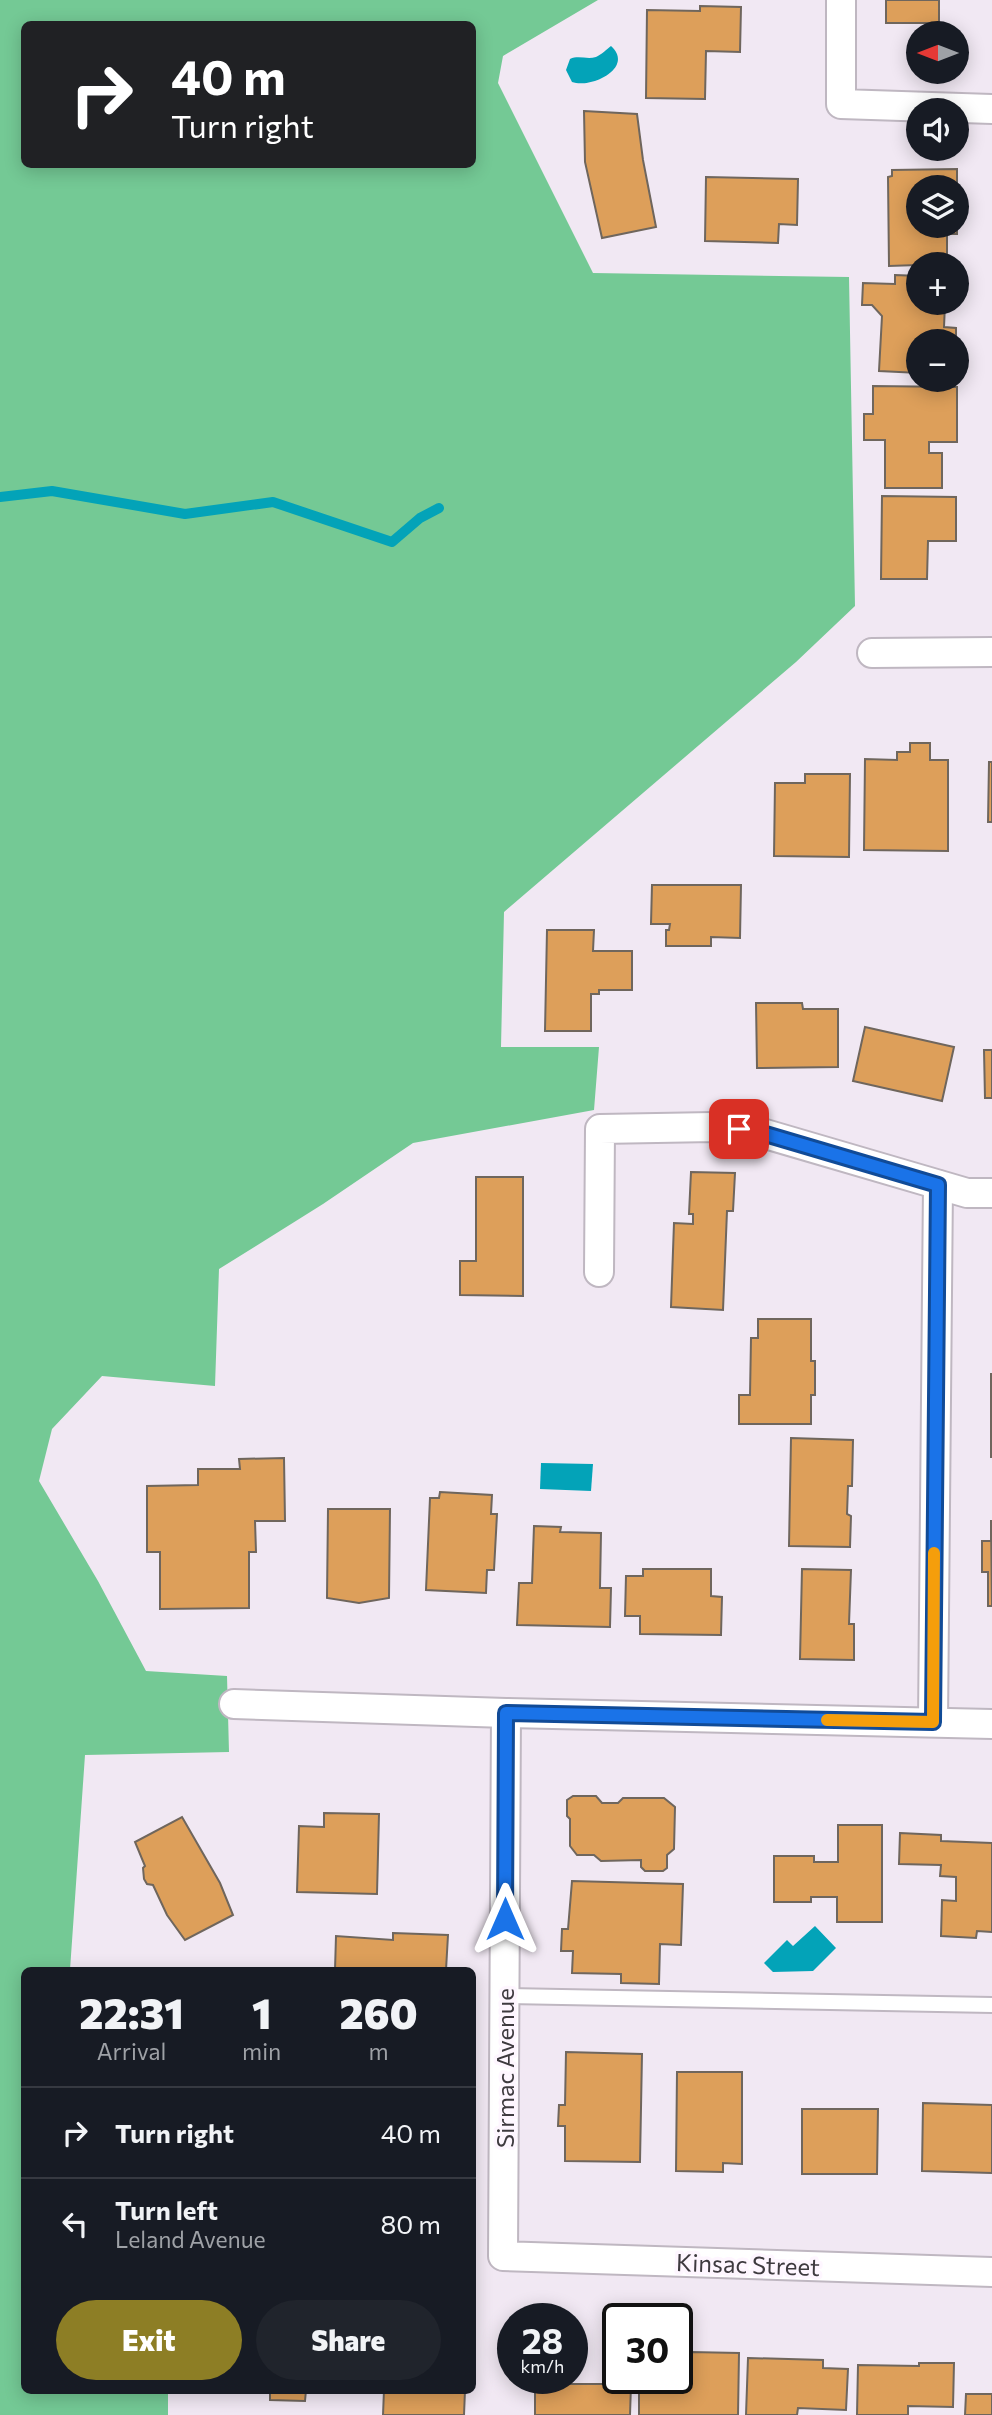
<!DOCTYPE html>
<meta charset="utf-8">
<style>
:root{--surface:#171b24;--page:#20242c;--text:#f1f3f6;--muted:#9ea1a6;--line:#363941;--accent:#8d7e25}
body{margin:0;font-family:Commissioner,sans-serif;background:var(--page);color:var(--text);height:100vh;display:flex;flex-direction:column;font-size:26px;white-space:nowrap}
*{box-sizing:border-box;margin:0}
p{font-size:23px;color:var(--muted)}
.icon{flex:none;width:38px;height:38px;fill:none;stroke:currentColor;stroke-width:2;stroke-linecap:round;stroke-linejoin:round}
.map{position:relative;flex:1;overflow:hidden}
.drawer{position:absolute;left:21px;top:1967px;width:455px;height:427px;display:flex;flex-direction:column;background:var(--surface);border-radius:10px;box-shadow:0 4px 18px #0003}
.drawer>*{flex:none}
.top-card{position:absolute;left:21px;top:21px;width:455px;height:147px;border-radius:10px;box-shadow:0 4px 18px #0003;background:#202124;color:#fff;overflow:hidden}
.needle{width:46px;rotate:270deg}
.controls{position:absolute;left:906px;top:21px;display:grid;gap:14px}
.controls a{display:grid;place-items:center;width:63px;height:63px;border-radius:50%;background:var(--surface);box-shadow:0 4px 18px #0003;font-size:35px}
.speed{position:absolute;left:497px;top:2303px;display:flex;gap:14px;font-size:35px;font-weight:700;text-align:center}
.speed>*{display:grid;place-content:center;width:91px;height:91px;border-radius:50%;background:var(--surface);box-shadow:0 4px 18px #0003;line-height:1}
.speed small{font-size:18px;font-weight:400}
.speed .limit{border:4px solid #111;border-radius:10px;background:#fff;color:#111}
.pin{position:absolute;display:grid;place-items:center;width:60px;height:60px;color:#fff;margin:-30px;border-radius:14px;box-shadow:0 4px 10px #0006}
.me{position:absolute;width:77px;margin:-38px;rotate:0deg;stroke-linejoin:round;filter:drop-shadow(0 0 5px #0008)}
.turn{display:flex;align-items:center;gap:24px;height:147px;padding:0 35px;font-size:32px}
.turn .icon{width:91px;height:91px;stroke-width:2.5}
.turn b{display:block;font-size:49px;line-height:60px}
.eta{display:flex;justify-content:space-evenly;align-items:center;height:119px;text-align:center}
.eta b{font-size:42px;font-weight:800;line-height:49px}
.cta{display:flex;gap:14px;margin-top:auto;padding:14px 35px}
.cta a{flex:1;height:80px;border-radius:42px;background:var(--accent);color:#fff;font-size:28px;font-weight:800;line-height:80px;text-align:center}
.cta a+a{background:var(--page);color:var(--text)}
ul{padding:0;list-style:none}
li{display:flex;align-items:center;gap:21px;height:91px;padding:0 35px;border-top:2px solid var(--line)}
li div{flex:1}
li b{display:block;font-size:26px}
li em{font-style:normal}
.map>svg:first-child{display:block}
.forest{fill:#74c995;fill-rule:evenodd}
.water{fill:#03a3b8}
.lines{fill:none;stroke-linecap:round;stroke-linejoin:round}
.stream{stroke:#03a3b8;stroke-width:10}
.building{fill:#dd9f5a;stroke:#6f665d;stroke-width:2}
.service-casing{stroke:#bfb7c1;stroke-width:18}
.minor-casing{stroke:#bfb7c1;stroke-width:32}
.service{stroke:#fff;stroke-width:14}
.minor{stroke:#fff;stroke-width:28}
.route-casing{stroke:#114b97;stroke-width:18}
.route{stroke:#1a73e8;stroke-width:12}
.slow{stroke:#f59e0b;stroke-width:12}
.labels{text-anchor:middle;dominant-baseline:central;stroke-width:7;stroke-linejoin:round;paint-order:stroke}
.street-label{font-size:24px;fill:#3e3a3f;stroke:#fef6ff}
</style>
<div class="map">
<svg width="992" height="2415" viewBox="0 0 992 2415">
<rect width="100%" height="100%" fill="#f1e8f3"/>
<path class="forest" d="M0 0H598L503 56 498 83 593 273 849 277 855 606 796 662 504 912 501 1047H599L594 1110 413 1143 323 1204 219 1269 215 1386 102 1376 52 1429 39 1481 98 1581 146 1671 227 1676 229 1752 85 1755 70 1970H24V2390L168 2391V2415H0ZM24 24H472V164H24Z"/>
<g class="water">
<path d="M611 46C635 68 591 89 572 82L566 70 570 59C579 55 587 60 596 57 601 55 607 49 611 46Z"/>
<path d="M541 1463 593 1464 591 1491 540 1489Z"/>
<path d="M815 1926 836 1948 813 1971 773 1972 764 1963 787 1940 793 1946Z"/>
</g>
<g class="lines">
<path class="stream" d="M0 497 52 491 185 514 273 502 392 542 420 518 439 508"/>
</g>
<g class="building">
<rect x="886" y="0" width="53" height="23"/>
<path d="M700 6 741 7 740 52 706 51 705 99 646 98 647 10 700 11Z"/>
<path d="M584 111 637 114 643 160 656 227 602 238 585 162Z"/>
<path d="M957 169V187H919V226H957V220V234H947V264L889 266 888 177 892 176V170Z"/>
<path d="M706 177 798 179 797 225 779 224 778 243 705 241Z"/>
<path d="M895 275 919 276V303H956L945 304 944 327 956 328V341H919V373L879 371 882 316 872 305H862L863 283 895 284Z"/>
<path d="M873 386 957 387V442H929V453H942V488H885V440H864V414H873Z"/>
<path d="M882 496 956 497V541H928L927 579H881Z"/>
<path d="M910 743H930V760H948V851L864 850 865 759 897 760V752H910Z"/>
<path d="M989 762H992V822H988Z"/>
<path d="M805 774H850L849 857 774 856 775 783H805Z"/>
<path d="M652 885H741L740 938 711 937V946H666V930H669L670 924H651Z"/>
<path d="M547 930H594L593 951H632V990H599V994H591V1031H545Z"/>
<path d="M756 1003H802L803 1009H838V1067L757 1068Z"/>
<path d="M865 1027 954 1047 942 1101 853 1081Z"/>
<path d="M984 1050H992V1098H985Z"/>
<path d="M691 1172 735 1173 733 1211H727L723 1310 671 1307 674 1223 693 1224V1214H689Z"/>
<path d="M476 1177H523V1296L460 1295V1261H476Z"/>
<path d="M758 1319H811V1361H815V1395H811V1424H739V1395H750L751 1338H758Z"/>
<rect x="991" y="1374" width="1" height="83"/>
<path d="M791 1438 853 1440 852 1486H848L847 1514 851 1516 850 1547 789 1546Z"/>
<path d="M284 1458 285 1521H255L256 1552H249V1608L160 1609V1552H147V1486L198 1485V1469H240L239 1459Z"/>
<path d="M440 1492 492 1495 491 1514H497L494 1570H487L486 1593 426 1590 430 1498H439Z"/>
<path d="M328 1509H390L389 1598 359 1603 327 1598Z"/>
<path d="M991 1520 992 1606H988V1572H982V1541H991Z"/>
<path d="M534 1526 561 1527 560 1532 601 1533 600 1588H611L610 1627 517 1625 519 1583H532Z"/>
<path d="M643 1569H711V1596L722 1597 721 1635 640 1634V1616H625L626 1576H643Z"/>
<path d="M802 1569 851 1570 849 1624H854V1660L800 1659Z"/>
<path d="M573 1796H596L602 1803H618L623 1798H664L675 1807 674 1849 667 1855V1868L663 1871H645L641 1867V1860L601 1861 594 1855H577L570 1846V1819L567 1816V1800Z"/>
<path d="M324 1813 379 1814 377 1894 297 1892 299 1826 324 1827Z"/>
<path d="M182 1817 220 1883 233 1915 185 1940 167 1915 153 1885 147 1884 144 1879 143 1868 145 1866 135 1842Z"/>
<path d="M838 1825H882V1922H837V1897H811V1902H774V1856H814V1862H838Z"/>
<path d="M900 1833 941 1835V1841L992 1843V1932L977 1931 976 1938 941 1936 942 1900 956 1901V1877L940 1876 941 1865 899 1864Z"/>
<path d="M572 1881 683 1884 681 1945 660 1944 659 1984 621 1983V1974L572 1973 573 1951H561L562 1929H568Z"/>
<path d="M393 1933 448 1935 446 1970H335L336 1936 393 1940Z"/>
<path d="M566 2052 642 2054 640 2162 565 2161V2126H558L559 2105H565Z"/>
<path d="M677 2072H742V2164L723 2163V2172L676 2171Z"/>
<path d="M923 2103 992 2105V2173L922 2171Z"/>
<path d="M802 2109H878L877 2174H802Z"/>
<path d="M690 2352 739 2353 738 2415H639V2379L690 2380Z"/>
<path d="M748 2358 823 2360V2368L848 2369 846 2410 798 2408 797 2415H746Z"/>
<path d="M919 2363H954L953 2407 908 2406V2415H857L858 2365 919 2366Z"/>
<path d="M535 2384H631L630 2415H535Z"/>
<path d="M270 2390H306L305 2401 270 2400Z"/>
<path d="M384 2390H465L464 2415H383Z"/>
<path d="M966 2394H992V2415H965Z"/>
</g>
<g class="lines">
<defs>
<path id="service" d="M505 1996 992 2005"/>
<g id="minor">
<path d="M841 0V104L992 109"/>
<path d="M872 653 992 652"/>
<path d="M599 1272 600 1129 713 1127 762 1133 967 1193H992"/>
<path d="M234 1704 506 1713 992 1724"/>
<path d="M506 1713 503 2256 992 2272"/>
<path d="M933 1722 938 1185"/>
</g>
</defs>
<use href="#service" class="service-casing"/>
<use href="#minor" class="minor-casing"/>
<use href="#service" class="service"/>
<use href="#minor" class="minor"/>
</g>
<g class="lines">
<defs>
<path id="route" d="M505 1919 506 1713 933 1722 938 1185 762 1133 739 1129"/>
</defs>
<use href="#route" class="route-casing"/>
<use href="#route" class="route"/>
<path class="slow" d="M827 1720 933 1722 934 1553"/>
</g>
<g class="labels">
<g class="street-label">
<text transform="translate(504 2068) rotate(-90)">Sirmac Avenue</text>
<text transform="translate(748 2264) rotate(2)">Kinsac Street</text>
</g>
</g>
</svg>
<div class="controls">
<a><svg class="needle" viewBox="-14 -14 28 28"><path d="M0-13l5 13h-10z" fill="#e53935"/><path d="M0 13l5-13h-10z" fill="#9ea1a6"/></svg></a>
<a><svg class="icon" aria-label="sound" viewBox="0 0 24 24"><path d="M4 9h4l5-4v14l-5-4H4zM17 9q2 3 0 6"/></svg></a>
<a><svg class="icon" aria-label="layers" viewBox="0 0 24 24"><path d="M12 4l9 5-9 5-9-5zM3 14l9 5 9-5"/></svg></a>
<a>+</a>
<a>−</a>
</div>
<div class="speed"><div>28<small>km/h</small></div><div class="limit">30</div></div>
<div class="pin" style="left:739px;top:1129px;background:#d93025"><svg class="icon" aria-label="arrive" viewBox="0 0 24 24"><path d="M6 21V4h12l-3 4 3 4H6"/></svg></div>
<svg class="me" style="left:505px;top:1919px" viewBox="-20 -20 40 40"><path d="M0-17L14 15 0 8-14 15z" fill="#1a73e8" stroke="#fff" stroke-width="4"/></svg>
<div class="top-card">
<div class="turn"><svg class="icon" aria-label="right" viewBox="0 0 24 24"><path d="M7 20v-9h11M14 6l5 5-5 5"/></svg><div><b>40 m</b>Turn right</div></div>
</div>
<section class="drawer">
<div class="eta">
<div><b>22:31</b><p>Arrival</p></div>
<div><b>1</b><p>min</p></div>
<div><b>260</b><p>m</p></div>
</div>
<ul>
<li><svg class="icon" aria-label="right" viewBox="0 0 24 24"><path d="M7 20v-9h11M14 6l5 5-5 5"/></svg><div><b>Turn right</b></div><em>40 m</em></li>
<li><svg class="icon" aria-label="left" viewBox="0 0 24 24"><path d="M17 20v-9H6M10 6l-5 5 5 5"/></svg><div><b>Turn left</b><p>Leland Avenue</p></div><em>80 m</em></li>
</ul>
<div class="cta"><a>Exit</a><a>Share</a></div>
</section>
</div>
